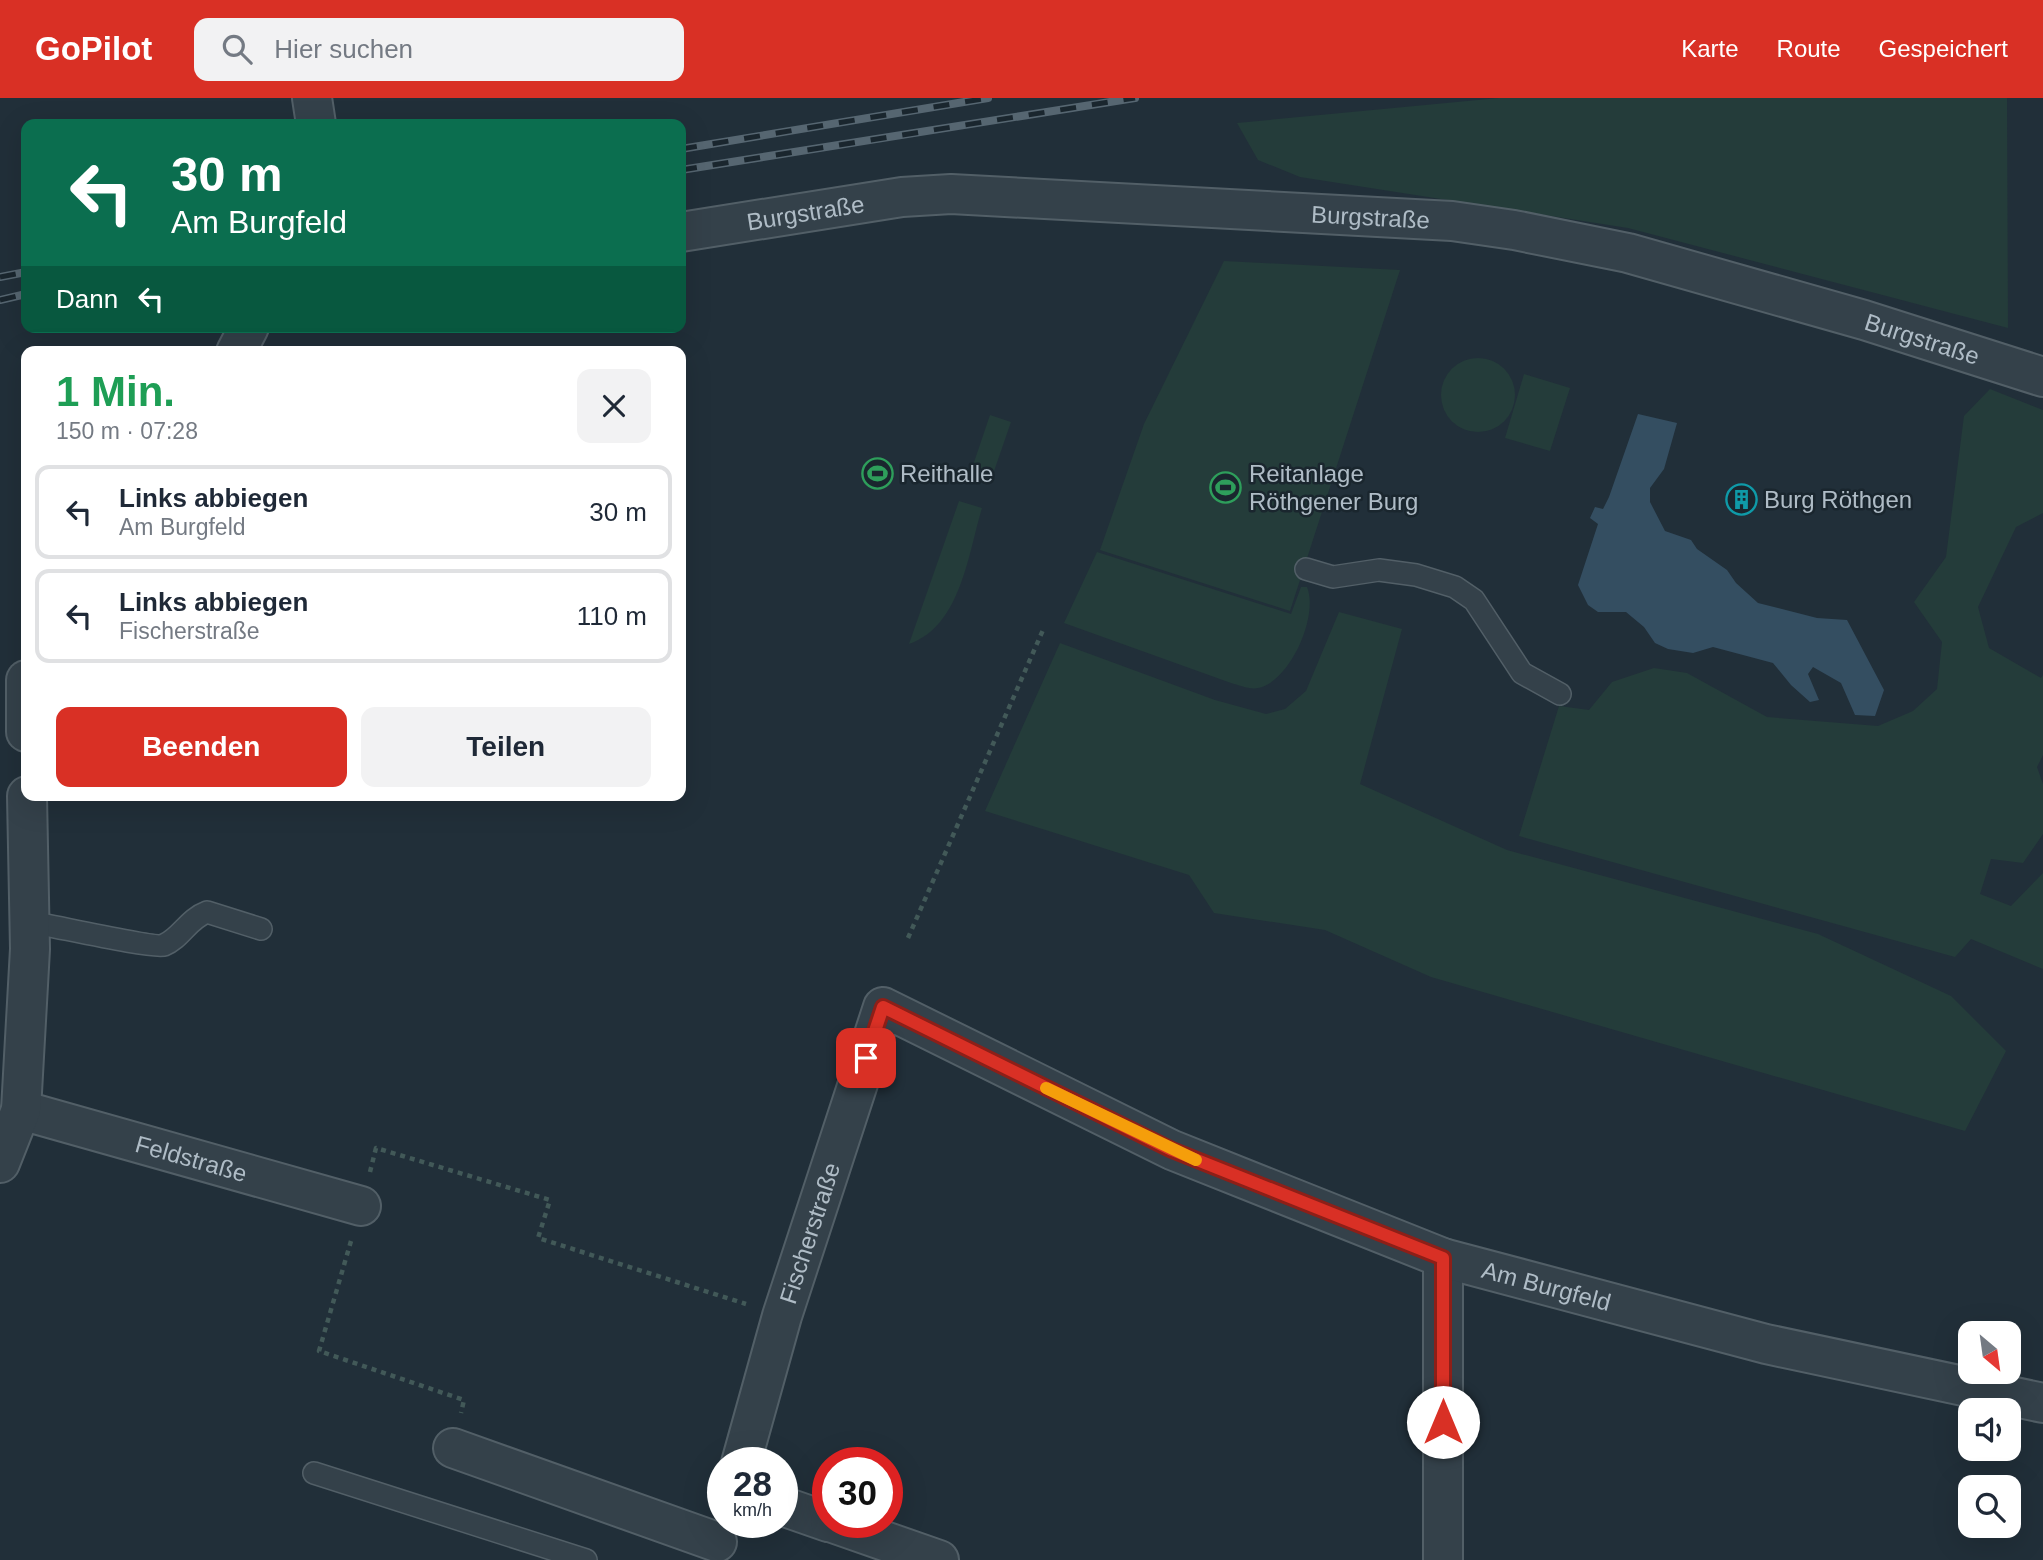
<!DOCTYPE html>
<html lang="de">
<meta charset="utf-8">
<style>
:root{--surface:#fff;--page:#f2f2f3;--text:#1f2937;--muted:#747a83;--line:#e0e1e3;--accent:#d93025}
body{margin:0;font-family:Arial,sans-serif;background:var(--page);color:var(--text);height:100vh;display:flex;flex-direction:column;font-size:26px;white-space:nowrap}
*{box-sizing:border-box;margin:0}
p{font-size:23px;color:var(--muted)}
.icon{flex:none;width:38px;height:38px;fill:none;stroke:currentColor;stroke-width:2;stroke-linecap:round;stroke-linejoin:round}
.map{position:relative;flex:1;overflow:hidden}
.side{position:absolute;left:21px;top:248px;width:665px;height:455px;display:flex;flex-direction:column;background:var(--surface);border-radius:14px;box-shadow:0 7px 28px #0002}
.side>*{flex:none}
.guide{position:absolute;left:21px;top:21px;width:665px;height:214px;border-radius:14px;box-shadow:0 7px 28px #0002;background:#0b6e4f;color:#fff;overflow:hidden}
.needle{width:46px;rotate:151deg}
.controls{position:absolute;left:1958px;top:1223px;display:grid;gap:14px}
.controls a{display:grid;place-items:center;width:63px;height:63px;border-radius:14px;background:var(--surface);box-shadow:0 7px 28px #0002;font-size:35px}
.speed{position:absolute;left:707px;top:1349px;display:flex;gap:14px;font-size:35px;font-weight:700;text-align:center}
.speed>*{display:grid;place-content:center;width:91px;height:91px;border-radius:50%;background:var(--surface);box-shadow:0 7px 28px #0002;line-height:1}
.speed small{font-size:18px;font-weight:400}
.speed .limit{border:10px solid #d22;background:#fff;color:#111}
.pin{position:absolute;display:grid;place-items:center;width:60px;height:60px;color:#fff;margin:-30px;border-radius:14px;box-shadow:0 4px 10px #0006}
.me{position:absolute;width:77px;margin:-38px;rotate:0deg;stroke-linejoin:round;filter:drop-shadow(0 0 5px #0008)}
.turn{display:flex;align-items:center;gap:24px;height:147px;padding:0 35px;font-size:32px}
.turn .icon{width:91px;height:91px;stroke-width:2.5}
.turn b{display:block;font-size:49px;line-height:60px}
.then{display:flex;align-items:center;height:66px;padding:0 35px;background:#0003;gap:14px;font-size:26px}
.round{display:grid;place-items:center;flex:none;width:74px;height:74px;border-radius:14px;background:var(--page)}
.headline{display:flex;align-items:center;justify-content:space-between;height:119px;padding:0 35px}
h1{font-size:42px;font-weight:700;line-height:52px;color:#1e9e55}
.cta{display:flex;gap:14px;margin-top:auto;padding:14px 35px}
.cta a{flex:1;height:80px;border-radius:14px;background:var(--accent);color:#fff;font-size:28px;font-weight:700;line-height:80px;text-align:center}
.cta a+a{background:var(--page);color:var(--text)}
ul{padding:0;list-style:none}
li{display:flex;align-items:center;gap:21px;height:94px;margin:0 14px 10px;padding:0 21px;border:4px solid var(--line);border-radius:14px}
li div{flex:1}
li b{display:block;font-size:26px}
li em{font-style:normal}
header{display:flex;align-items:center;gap:42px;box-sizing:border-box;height:98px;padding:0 35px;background:var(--accent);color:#fff}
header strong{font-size:33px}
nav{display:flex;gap:38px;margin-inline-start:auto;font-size:24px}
.search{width:490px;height:63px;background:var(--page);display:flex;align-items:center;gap:18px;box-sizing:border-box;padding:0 24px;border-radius:14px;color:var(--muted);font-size:26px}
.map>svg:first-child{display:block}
.green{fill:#243c3a}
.water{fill:#344e61}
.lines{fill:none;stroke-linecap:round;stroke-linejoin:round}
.service-casing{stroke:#525f67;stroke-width:24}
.minor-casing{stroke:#525f67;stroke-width:42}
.path{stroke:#425958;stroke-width:4.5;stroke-dasharray:5 5;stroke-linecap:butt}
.service{stroke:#34414a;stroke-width:21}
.minor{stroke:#34414a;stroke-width:38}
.rail-casing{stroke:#566671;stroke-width:8}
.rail{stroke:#1a262e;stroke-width:5;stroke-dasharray:16;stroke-linecap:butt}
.route-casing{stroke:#8d1f18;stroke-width:18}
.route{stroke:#d93025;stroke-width:12}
.slow{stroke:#f59e0b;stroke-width:12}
.labels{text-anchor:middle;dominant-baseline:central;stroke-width:5;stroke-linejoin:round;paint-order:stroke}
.street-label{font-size:24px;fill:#afbcc6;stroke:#1a262e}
.poi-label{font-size:24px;fill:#afbcc6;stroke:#1a262e;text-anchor:start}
</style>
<header>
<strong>GoPilot</strong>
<div class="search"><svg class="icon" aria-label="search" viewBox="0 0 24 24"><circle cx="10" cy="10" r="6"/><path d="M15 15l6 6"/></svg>Hier suchen</div>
<nav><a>Karte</a><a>Route</a><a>Gespeichert</a></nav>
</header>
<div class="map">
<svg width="2043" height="1462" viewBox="0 0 2043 1462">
<rect width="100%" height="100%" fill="#212f39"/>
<g class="green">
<path d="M1499 0H2007L2008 230 1628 130 1300 79 1258 62 1237 25Z"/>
<path d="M1224 163 1400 172 1290 513 1100 452 1144 326Z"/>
<circle cx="1478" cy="297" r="37"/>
<path d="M1524 276 1570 290 1550 353 1505 340Z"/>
<path d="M1990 291 2043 312V415L2016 429 1978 509 1989 550 2041 580 2043 577V657L2037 669 2043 686V736L2023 765 1991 761 1980 796 2011 808 2043 775V871L1971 841 1955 859 1519 738 1559 608 1589 612 1612 584 1654 570 1687 575 1767 619 1878 628 1913 613 1937 591 1942 544 1914 504 1946 459 1964 318Z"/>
<path d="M990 317 1011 324 991 382 970 376Z"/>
<path d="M959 403 982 410C968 456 961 528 909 546Z"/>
<path d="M1097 454 1291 516 1301 489H1307C1319 518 1290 584 1258 590 1250 592 1239 587 1231 585L1064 525Z"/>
<path d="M1339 514 1402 531 1360 686 1507 752 1818 836 1951 898 2006 953 1965 1033 1431 879 1325 832 1214 815 1189 777 985 713 1060 545 1215 602 1266 616 1285 611 1306 593Z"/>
</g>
<path class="water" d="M1638 316 1677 325 1664 371 1650 390V404L1665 433 1691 442 1697 451 1727 472 1736 485 1758 505 1817 520 1847 522 1884 592 1875 618 1855 617 1841 585 1813 569 1808 576 1819 602 1810 604 1791 587 1773 565 1713 549 1693 555 1668 551 1655 545 1644 529 1626 514H1598L1588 507 1578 487 1598 426 1590 420 1595 409 1603 411 1609 399Z"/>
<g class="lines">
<defs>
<g id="service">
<path d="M1306 471 1333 479 1379 472 1416 477 1455 489 1474 502 1522 575 1560 596"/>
<path d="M29 824C50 827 154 851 164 847 181 840 188 821 207 814L261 831"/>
<path d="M314 1375 586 1462"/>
</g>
<g id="minor">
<path d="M312 0 316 26"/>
<path id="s1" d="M681 134 902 99 951 96 1452 123 1514 132 1628 155 1864 222 2043 279"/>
<path d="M236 254 249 229"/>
<path d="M26 582V634"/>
<path id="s2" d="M21 1012 361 1108"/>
<path d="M0 1065 21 1012 30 851 27 698"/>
<path d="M1443 1160V1462"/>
<path d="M453 1350 717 1444"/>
<path id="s3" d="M741 1365 782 1218 883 909 1172 1052 1443 1160 1766 1246 2043 1305"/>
<path d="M782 1408 828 1424"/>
<path d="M830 1424 939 1462"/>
</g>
</defs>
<use href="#service" class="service-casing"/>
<use href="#minor" class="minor-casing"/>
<g class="path">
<path d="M908 840 1043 532"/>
<path d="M370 1074 376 1050 550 1102 538 1140 746 1206"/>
<path d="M351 1143 319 1253 464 1302 461 1315"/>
</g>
<use href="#service" class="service"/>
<use href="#minor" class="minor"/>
<defs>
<g id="rail">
<path d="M681 51 988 0"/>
<path d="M681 72 1135 0"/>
<path d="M0 179 26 174"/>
<path d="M0 202 26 196"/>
</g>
</defs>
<use href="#rail" class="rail-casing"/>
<use href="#rail" class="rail"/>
</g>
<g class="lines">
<defs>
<path id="route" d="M866 960 883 909 1172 1052 1443 1160V1324"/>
</defs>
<use href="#route" class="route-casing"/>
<use href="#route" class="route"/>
<path class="slow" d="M1046 990 1196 1062"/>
</g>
<defs>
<symbol id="stadium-ring" viewBox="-11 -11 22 22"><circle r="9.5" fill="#1a262e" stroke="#2e9e5b" stroke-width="1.5"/><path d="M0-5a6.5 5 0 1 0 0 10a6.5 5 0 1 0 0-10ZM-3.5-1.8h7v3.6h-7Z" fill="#2e9e5b"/></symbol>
<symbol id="building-ring" viewBox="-11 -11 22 22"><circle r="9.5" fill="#1a262e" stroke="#0f9aa8" stroke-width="1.5"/><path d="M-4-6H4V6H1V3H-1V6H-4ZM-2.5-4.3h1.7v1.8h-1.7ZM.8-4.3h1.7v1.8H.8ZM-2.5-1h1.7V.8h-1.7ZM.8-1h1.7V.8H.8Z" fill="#0f9aa8"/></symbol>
</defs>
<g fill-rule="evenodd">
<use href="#stadium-ring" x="860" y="358" width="35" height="35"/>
<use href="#stadium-ring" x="1208" y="372" width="35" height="35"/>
<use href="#building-ring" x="1724" y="384" width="35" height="35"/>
</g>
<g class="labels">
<g class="street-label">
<text stroke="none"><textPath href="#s1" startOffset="126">Burgstraße</textPath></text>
<text stroke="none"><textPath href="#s1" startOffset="693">Burgstraße</textPath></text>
<text stroke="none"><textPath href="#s1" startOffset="1260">Burgstraße</textPath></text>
<text stroke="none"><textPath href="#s2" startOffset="177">Feldstraße</textPath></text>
<text stroke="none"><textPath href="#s3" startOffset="240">Fischerstraße</textPath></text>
<text stroke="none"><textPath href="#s3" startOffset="1199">Am Burgfeld</textPath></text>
</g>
<g class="poi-label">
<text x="900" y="375">Reithalle</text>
<text x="1249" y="375">Reitanlage<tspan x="1249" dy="28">Röthgener Burg</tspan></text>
<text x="1764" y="401">Burg Röthgen</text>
</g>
</g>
</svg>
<div class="controls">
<a><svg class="needle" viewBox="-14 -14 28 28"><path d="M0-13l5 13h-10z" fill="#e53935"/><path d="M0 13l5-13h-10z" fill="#747a83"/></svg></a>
<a><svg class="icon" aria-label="sound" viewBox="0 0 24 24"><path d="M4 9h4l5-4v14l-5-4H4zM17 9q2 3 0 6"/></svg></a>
<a><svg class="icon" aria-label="search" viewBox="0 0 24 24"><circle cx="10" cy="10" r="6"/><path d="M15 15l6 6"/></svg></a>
</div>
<div class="speed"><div>28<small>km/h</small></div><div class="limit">30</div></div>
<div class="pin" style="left:866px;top:960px;background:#d93025"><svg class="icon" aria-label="arrive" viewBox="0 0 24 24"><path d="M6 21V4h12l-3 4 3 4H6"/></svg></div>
<svg class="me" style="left:1443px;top:1324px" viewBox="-20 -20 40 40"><circle r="19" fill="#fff"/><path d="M0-13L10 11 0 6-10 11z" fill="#d93025"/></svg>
<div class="guide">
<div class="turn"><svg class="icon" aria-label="left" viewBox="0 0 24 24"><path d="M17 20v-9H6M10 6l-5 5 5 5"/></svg><div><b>30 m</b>Am Burgfeld</div></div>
<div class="then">Dann<svg class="icon" aria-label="left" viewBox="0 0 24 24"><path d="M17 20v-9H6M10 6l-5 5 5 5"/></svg></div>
</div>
<section class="side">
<div class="headline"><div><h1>1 Min.</h1><p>150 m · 07:28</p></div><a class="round"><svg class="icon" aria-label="close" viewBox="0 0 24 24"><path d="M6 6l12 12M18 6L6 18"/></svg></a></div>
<ul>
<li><svg class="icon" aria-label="left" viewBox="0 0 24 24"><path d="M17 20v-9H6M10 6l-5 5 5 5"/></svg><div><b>Links abbiegen</b><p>Am Burgfeld</p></div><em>30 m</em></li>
<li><svg class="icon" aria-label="left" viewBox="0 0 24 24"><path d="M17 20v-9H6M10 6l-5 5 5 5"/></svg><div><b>Links abbiegen</b><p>Fischerstraße</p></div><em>110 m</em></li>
</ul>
<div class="cta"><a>Beenden</a><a>Teilen</a></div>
</section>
</div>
